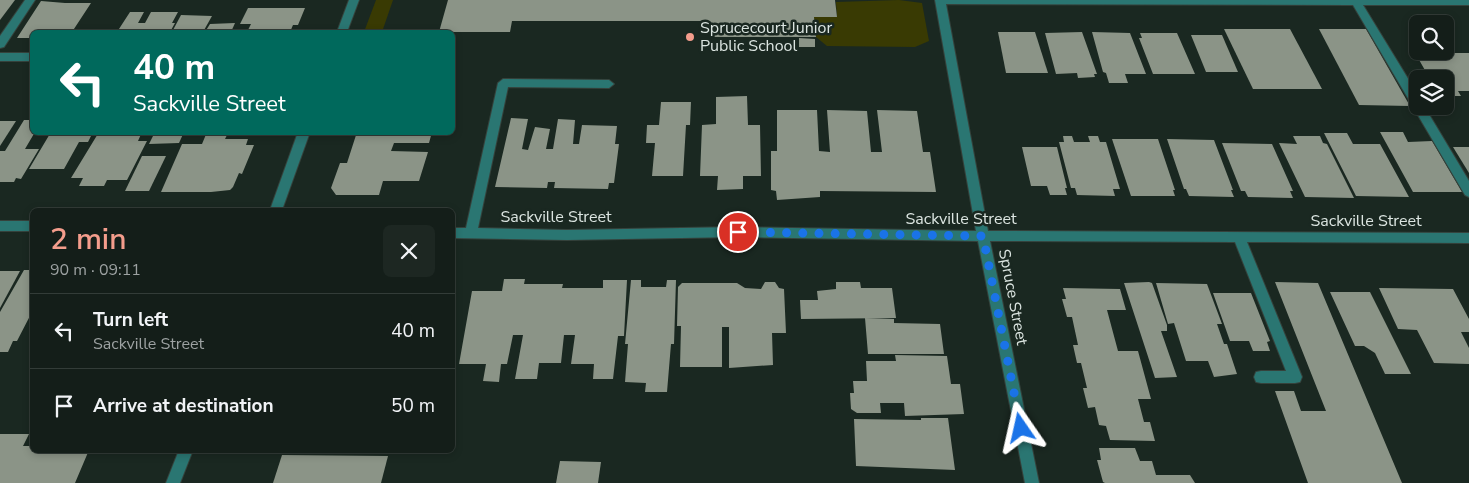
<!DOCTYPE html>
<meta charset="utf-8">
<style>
:root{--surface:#141e19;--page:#1d2722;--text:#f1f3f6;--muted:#9da2a2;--line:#333c38;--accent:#f49d8c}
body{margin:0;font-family:"Nunito Sans",sans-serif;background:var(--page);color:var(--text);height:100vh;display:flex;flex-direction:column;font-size:19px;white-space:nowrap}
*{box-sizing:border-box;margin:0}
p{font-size:16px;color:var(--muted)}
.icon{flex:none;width:28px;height:28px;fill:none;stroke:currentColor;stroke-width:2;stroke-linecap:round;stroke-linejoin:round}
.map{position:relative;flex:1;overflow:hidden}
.panel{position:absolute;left:30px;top:208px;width:425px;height:245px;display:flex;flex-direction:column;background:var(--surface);border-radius:8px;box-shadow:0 2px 8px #0003,0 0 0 1px var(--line)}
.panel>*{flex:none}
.hud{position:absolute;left:30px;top:30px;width:425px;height:105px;border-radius:8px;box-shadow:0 2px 8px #0003,0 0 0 1px var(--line);background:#00695c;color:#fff;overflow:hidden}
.controls{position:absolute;left:1409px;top:15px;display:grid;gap:10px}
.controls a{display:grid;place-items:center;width:45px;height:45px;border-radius:8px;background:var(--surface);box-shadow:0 2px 8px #0003,0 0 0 1px var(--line);font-size:25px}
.pin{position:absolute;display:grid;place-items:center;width:42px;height:42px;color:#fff;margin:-21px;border:2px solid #fff;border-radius:50%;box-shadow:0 1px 5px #0007}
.me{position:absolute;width:55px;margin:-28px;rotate:349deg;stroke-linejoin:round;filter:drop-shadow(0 0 4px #0008)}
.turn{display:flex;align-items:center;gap:18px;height:105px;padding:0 20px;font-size:22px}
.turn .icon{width:65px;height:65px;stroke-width:2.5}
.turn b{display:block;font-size:35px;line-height:42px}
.round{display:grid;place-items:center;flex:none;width:52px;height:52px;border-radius:8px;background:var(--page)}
.overview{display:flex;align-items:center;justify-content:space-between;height:85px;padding:0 20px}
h1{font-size:30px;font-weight:600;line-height:38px;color:var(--accent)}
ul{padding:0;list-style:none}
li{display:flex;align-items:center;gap:15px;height:75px;padding:0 20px;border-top:1px solid var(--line)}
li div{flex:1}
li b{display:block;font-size:19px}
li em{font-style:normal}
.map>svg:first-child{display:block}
.green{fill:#393a03}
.building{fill:#8b9487}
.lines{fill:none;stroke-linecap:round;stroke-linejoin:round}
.minor-casing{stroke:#35423c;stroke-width:2}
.minor{fill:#2a7672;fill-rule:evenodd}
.route{stroke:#1a73e8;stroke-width:9;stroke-dasharray:0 16.2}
.poi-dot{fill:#f49d8c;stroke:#1a2821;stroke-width:2}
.labels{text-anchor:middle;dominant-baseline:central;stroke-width:5;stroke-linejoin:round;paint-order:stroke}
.poi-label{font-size:16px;fill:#dce5e1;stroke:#1a2821;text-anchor:start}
.street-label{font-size:16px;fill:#dce5e1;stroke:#1a2821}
</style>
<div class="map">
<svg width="1469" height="483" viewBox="0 0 1469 483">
<rect width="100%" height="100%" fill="#1a2821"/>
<g class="green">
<path d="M376 0H393L382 32H364Z"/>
<path d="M899 0 922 3 929 41 915 47 827 46 816 37 814 17H837L836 2Z"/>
</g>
<g class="building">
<path d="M0 0H15L0 20Z"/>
<path d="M448 0H835L837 17H814L816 37H709V21H512L510 32H439Z"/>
<path d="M41 1 65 3H91L72 32H32V38H17Z"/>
<path d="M248 8H305L298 25H293L290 32H247L251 24H240Z"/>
<path d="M130 12H144L138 23H145L151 12H178L172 23H175L170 32H117Z"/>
<path d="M181 15 212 16 203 32H172Z"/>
<path d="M235 23 231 32H205L210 24Z"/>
<path d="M1224 29H1290L1322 89H1253Z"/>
<path d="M1319 29H1366L1410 106 1359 105Z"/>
<path d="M998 32H1035L1048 73H1006Z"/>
<path d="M1082 32 1097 74H1094L1095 77 1078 78 1077 73 1056 74 1045 33Z"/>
<path d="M1092 32 1130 33 1146 74H1125L1128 83H1109L1106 73 1103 72Z"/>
<path d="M1140 33H1177L1195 74H1153L1139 38H1142Z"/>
<path d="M1191 35H1222L1238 72H1206Z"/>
<path d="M799 38 815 39V47H799Z"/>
<path d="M1433 53H1469V91H1458L1461 96H1445V79H1430L1418 58H1437Z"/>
<path d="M747 96 748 125H760L761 176H743V189L717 190 718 176H700L702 125 716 124V97Z"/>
<path d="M661 102H691L690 125H686L683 176H652L655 143H646L647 125H659Z"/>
<path d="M777 110H817L819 151 830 152 827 110 867 111 871 152H882L877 110 917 111 923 152H930L936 192 820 191V197L777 200 776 191 771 190V151H777Z"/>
<path d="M511 118 528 119 522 149 528 150 535 127 550 129 546 149H553L558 119 575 120 573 144H579L582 125 617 126 615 144H619L614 183H609L608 189 554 188 555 182H548L547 188 495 187Z"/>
<path d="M24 120H32V132H35L25 149H39L21 179 16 178 14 182H0V151H5Z"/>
<path d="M0 121H16L0 146Z"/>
<path d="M51 132H93L88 142H79L64 169H29Z"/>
<path d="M99 132H142L138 141H147L127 180H107L104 186H79L83 178H71Z"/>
<path d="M155 132H184L179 143 149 144Z"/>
<path d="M207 132 227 135 225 139H248L246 145H254L242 174 239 173 233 187 230 190 211 192H161L182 144H202Z"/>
<path d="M357 132H432L429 143H394L391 151 428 152 419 181H383L379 195H336L331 188 340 163H347Z"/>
<path d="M1380 132H1403L1408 142 1432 141 1462 192H1413Z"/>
<path d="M1324 133H1347L1353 144H1380L1409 197 1356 196Z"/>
<path d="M1063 136H1072L1074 142H1090L1088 136H1098L1100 142H1106L1120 189H1113L1115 196 1077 195 1075 188H1071L1059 142H1064Z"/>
<path d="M1293 136H1320L1323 143 1327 144 1354 198 1305 197 1279 143 1297 144Z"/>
<path d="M1112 139H1158L1175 190H1173L1175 196H1131Z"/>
<path d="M1167 139 1214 140 1233 190H1231L1234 197 1189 196 1186 189H1184Z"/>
<path d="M1222 143 1272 144 1293 191H1290L1293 198 1248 197 1245 191H1241Z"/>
<path d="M1022 147H1057L1067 188H1065L1067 195H1050L1047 186H1031Z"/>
<path d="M1453 147H1469V173Z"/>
<path d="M142 156H166L149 191H125Z"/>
<path d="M24 270H32V312L17 341H13L8 352H0V312Z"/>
<path d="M0 271H20L0 308Z"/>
<path d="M504 279H525L524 284H563L562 288H603V280H627L624 336H618L613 379H593L594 364H571L575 335H564L561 363H539L537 379H515L523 335H513L507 364H501L499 382 483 381 486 364H459L472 291H502Z"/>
<path d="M631 280H641V287H666L667 280H676L674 344H671L667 392H645L646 383 625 382 628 344H625Z"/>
<path d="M765 282H775L779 288 784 289 786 333H772L773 365 729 368V327H722V367H680L681 326H677L678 287 682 283H737L745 288 761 289Z"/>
<path d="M836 282H860L861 288H892L896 318 801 319 800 300H818L817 291 836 289Z"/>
<path d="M1149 282 1152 283 1167 325V331H1161L1177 377 1155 378 1124 283Z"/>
<path d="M1275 282 1318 283 1402 483H1308L1275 391H1294L1301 411H1326Z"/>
<path d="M1156 283 1207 284 1222 324H1217L1224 344H1227L1237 374 1214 377 1208 361H1186L1174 323 1168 324Z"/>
<path d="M1063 288 1120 289 1126 310H1107L1118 351H1138L1151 399H1138L1144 422H1150L1155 441 1110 440 1106 426 1099 425 1095 407 1088 408 1083 388H1087L1081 363H1077L1073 345H1078L1072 317H1067L1062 299H1066Z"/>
<path d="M1379 288 1453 289 1469 319V332H1461L1469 348V364L1434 363 1417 330 1398 329Z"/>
<path d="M1330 292H1370L1411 374H1385L1375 353 1364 346H1355Z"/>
<path d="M1213 293H1251L1270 341 1267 342 1270 351H1253L1249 341H1230Z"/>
<path d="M865 318 894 319V323L940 324 944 354H868Z"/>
<path d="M895 355 947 356 951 384H960L964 414 905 416 904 403H880L881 413H857L851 409 850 393H854L853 381H867L866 361H896Z"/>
<path d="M921 418H948L955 470 856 466 854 419 921 420Z"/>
<path d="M0 434H29L23 446H32V450H89L75 483H0Z"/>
<path d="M1099 448H1135L1140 461H1152L1156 475H1190L1195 483H1105L1103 482 1097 460H1101Z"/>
<path d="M270 450H341L338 453 269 452Z"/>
<path d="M282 455 388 456 381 483H273Z"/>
<path d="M560 461 601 462 598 483H556Z"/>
</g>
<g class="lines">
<defs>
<g id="minor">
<path d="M25 0H35L4 47 0 48V36Z"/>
<path d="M349 0H359L347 32H337Z"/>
<path d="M935 0H1469V5H1363L1418 95V106H1424L1469 181V197L1465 195 1353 5 946 4 988 231 1469 233V243L1247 242 1302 377 1300 382 1295 383H1261L1256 382 1254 377 1256 372 1261 371H1286L1235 242 990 241 1039 483H1025L978 241 738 237 567 240 452 238V228H466L498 83 503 79 609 80 614 84 609 88 508 87 478 228 567 230 738 227 976 231Z"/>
<rect x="0" y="53" width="32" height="8"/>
<path d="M298 132H310L282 210H270Z"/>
<rect x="0" y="221" width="32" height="10"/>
<path d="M179 450H193L180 483H166Z"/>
</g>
</defs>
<use href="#minor" class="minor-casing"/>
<use href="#minor" class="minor"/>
</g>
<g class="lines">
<path class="route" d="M738 232 983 236 1021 428"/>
</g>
<circle class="poi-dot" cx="690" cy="37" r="5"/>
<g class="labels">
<g class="poi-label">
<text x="700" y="28">Sprucecourt Junior<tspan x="700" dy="18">Public School</tspan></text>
</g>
<g class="street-label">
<text x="556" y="217">Sackville Street</text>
<text x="961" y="219">Sackville Street</text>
<text x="1366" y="221">Sackville Street</text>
<text transform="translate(1013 297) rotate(79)">Spruce Street</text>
</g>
</g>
</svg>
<div class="controls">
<a><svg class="icon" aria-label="search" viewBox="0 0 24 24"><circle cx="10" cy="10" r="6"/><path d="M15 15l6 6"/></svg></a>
<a><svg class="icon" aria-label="layers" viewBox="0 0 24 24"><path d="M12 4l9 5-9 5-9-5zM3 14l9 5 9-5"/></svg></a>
</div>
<div class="pin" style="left:738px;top:232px;background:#d93025"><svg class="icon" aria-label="arrive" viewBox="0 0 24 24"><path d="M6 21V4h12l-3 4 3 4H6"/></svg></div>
<svg class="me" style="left:1021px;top:428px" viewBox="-20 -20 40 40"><path d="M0-17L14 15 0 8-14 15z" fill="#1a73e8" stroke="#fff" stroke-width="4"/></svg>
<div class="hud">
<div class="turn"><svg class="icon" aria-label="left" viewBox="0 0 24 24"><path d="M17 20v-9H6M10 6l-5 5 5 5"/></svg><div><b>40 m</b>Sackville Street</div></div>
</div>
<section class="panel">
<div class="overview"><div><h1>2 min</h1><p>90 m · 09:11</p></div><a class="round"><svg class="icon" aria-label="close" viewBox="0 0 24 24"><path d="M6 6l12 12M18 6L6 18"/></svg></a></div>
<ul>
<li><svg class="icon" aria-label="left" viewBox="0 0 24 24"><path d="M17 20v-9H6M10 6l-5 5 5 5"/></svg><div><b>Turn left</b><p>Sackville Street</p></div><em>40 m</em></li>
<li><svg class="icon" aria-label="arrive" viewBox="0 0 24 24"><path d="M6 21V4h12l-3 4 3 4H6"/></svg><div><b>Arrive at destination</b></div><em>50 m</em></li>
</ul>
</section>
</div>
